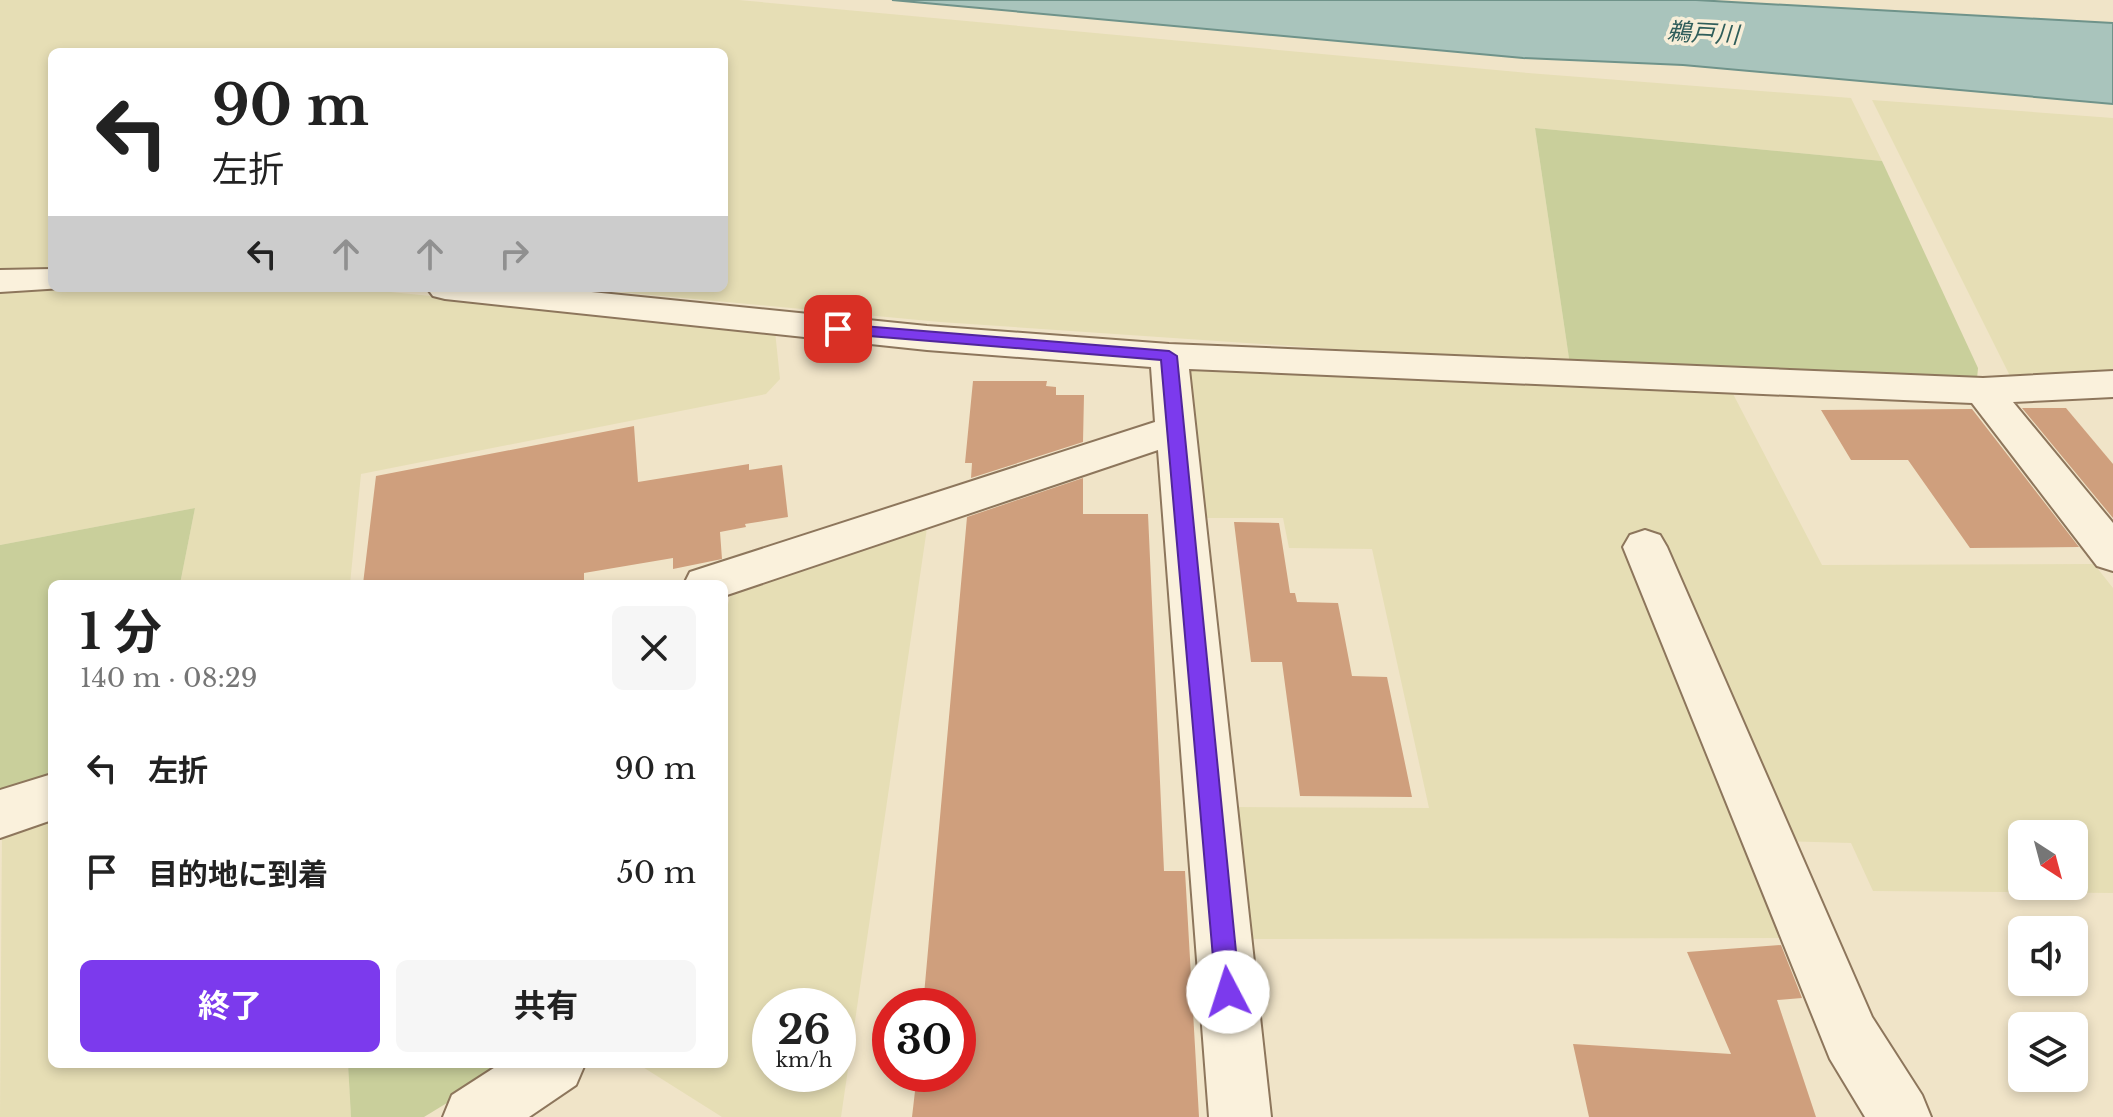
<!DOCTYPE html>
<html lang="ja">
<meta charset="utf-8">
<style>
:root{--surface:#fff;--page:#f6f6f6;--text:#222;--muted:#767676;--accent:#7c3aed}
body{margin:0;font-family:"Libre Baskerville","Noto Sans JP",serif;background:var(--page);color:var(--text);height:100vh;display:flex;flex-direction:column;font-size:30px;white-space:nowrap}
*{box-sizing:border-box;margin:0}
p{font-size:26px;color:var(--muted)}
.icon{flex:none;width:44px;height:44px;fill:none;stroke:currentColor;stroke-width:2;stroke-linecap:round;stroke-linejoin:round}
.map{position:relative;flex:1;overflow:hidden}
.details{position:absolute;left:48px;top:580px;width:680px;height:488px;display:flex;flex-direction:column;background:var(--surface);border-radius:12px;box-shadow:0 4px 12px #0003}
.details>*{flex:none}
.guide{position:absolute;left:48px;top:48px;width:680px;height:244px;border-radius:12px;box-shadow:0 4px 12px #0003;background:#fff;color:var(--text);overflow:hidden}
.needle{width:52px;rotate:144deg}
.buttons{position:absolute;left:2008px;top:820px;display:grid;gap:16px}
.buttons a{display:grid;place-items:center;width:80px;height:80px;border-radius:12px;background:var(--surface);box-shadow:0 4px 12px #0003;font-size:40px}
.speed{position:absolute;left:752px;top:988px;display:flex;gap:16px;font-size:40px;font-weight:700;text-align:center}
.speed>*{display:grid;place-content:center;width:104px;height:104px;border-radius:50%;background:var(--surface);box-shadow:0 4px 12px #0003;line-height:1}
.speed small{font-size:20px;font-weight:400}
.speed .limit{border:12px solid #d22;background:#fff;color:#111}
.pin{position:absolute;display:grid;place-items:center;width:68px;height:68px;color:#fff;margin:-34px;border-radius:16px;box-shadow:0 4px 12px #0006}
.me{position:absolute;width:88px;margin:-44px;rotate:355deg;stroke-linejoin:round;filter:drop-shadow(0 0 6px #0008)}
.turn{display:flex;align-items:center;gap:28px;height:168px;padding:0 32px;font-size:36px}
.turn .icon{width:104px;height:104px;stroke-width:2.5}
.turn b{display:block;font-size:56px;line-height:68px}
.lanes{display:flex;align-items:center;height:76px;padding:0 32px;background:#0003;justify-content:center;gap:40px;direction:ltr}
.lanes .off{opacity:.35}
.round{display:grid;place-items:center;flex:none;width:84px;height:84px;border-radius:12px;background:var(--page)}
.headline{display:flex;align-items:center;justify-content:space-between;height:136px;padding:0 32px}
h1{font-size:48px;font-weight:700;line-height:60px}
.primary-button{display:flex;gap:16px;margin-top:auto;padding:16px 32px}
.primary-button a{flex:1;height:92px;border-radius:12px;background:var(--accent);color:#fff;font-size:32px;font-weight:700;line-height:92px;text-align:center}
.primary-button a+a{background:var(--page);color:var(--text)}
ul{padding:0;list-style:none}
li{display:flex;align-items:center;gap:24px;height:104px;padding:0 32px}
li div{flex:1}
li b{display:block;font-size:30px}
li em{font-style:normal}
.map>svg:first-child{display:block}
.farmland{fill:#e6deb5;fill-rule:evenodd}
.green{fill:#c9cf9b}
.water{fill:#a9c4bc;stroke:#6f938a;stroke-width:2}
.building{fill:#cf9f7d}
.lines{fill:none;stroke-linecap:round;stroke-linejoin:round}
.minor-casing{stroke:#8d765c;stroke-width:4}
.minor{fill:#faf1dc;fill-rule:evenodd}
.route{fill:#7c3aed;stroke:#51269a;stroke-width:2}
.labels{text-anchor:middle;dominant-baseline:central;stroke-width:7;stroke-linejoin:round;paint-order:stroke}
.far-water-label{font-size:24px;font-style:italic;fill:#2f5d5a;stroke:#f7eed8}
</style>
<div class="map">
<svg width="2113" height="1117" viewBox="0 0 2113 1117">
<rect width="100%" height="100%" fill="#f0e4c8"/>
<g class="farmland">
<path d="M0 0H739L1528 73 1851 98 1882 161 1535 128 1570 365 940 322 576 288H724V52H52V271H0Z"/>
<path d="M1872 100 2113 118V373L2010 376Z"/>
<path d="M0 288 371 290 775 331 780 379 766 394 361 474 350 584H180L195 508 0 545Z"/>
<path d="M1202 365 1731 390 1822 565 2094 564 2113 588V893L1873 891 1851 843 1747 840 1784 938 1251 939 1231 807 1429 808 1372 549 1289 548 1283 518H1198L1185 372ZM2022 834H2074V886H2022Z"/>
<path d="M928 521 841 1117H722L638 1064H724V620L732 589ZM770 1006H838V1074H770Z"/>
<path d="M52 813V1064H348L351 1117H0L2 829Z"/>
</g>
<g class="green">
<path d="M1535 128 1882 161 1978 368 1977 379 1570 365Z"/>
<path d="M195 508 180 584H52V793L0 805V545Z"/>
<path d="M348 1064H511L424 1117H351Z"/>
</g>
<path class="water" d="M892 0H1696L2113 23V104L1683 65 1523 58Z"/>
<g class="building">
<path d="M973 381H1047L1046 386 1056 387V395H1084L1083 442 971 478 972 463H965Z"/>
<path d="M2022 408H2066L2113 464V518Z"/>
<path d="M1972 409 2079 547 1970 548 1908 460H1851L1821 410Z"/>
<path d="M634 426 638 482 749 464V470L782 465 788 517 745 524 746 527 720 532 722 559 673 569V558L584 573V584H363L376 476Z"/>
<path d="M1083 478V514H1148L1164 871H1185L1199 1117H912L917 1074H958V1006H923L967 517Z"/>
<path d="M1234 522 1279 523 1290 593H1295L1297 602 1338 603 1352 676 1387 677 1412 797 1300 796 1282 662H1251Z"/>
<path d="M1781 945 1802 998 1777 1000 1816 1117H1589L1573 1044 1731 1054 1687 952Z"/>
</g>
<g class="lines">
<defs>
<g id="minor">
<path d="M52 269V288H63L0 292V270Z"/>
<path d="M427 288H552L927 326 1169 344 1983 378 2113 371V397L2013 402 2113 523V571L2097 566 1972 403 1189 369 1271 1117H1209L1158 450 724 596V584H684L690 572 1155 422 1151 367 927 350 445 299 433 296Z"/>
<path d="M1645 530 1660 535 1667 547 1872 1017 1922 1095 1931 1117H1865L1830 1059 1623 547 1630 535Z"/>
<path d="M52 774V820L0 838V790Z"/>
<path d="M500 1064H585L576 1085 529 1117H443L452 1095Z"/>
</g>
</defs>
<use href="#minor" class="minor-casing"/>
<use href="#minor" class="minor"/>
</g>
<path class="route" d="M838 324 1169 351 1177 356 1240 992 1236 1000 1228 1004 1219 1000 1216 992 1161 360 833 333 831 329Z"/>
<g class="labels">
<g class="far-water-label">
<text transform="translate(1703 33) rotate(3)">鵜戸川</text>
</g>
</g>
</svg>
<div class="buttons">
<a><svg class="needle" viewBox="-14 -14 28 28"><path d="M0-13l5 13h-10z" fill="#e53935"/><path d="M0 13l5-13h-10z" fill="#767676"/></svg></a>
<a><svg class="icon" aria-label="sound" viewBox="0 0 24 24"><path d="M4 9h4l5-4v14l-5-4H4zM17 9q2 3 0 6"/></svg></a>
<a><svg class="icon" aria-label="layers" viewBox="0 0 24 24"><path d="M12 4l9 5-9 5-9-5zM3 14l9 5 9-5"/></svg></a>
</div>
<div class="speed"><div>26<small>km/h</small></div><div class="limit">30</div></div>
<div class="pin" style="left:838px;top:329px;background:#d93025"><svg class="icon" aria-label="arrive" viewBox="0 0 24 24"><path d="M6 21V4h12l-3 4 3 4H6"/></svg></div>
<svg class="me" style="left:1228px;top:992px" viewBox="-20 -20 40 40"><circle r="19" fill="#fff"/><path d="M0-13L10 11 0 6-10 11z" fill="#7c3aed"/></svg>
<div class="guide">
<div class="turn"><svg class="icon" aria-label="left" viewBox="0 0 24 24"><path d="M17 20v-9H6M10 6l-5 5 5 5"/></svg><div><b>90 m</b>左折</div></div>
<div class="lanes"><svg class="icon" aria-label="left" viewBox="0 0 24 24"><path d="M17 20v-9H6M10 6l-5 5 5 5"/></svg><svg class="icon off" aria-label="ahead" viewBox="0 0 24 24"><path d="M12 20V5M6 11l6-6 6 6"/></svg><svg class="icon off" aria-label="ahead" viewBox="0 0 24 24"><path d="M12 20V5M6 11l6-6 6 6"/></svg><svg class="icon off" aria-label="right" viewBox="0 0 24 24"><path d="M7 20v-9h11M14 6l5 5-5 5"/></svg></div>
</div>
<section class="details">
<div class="headline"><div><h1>1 分</h1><p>140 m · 08:29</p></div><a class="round"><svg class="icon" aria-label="close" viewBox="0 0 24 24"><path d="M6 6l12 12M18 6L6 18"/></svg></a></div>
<ul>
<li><svg class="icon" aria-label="left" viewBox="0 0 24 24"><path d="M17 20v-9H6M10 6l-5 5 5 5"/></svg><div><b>左折</b></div><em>90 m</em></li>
<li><svg class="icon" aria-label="arrive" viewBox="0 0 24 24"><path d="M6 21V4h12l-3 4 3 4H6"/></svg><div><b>目的地に到着</b></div><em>50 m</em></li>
</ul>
<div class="primary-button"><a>終了</a><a>共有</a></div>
</section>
</div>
